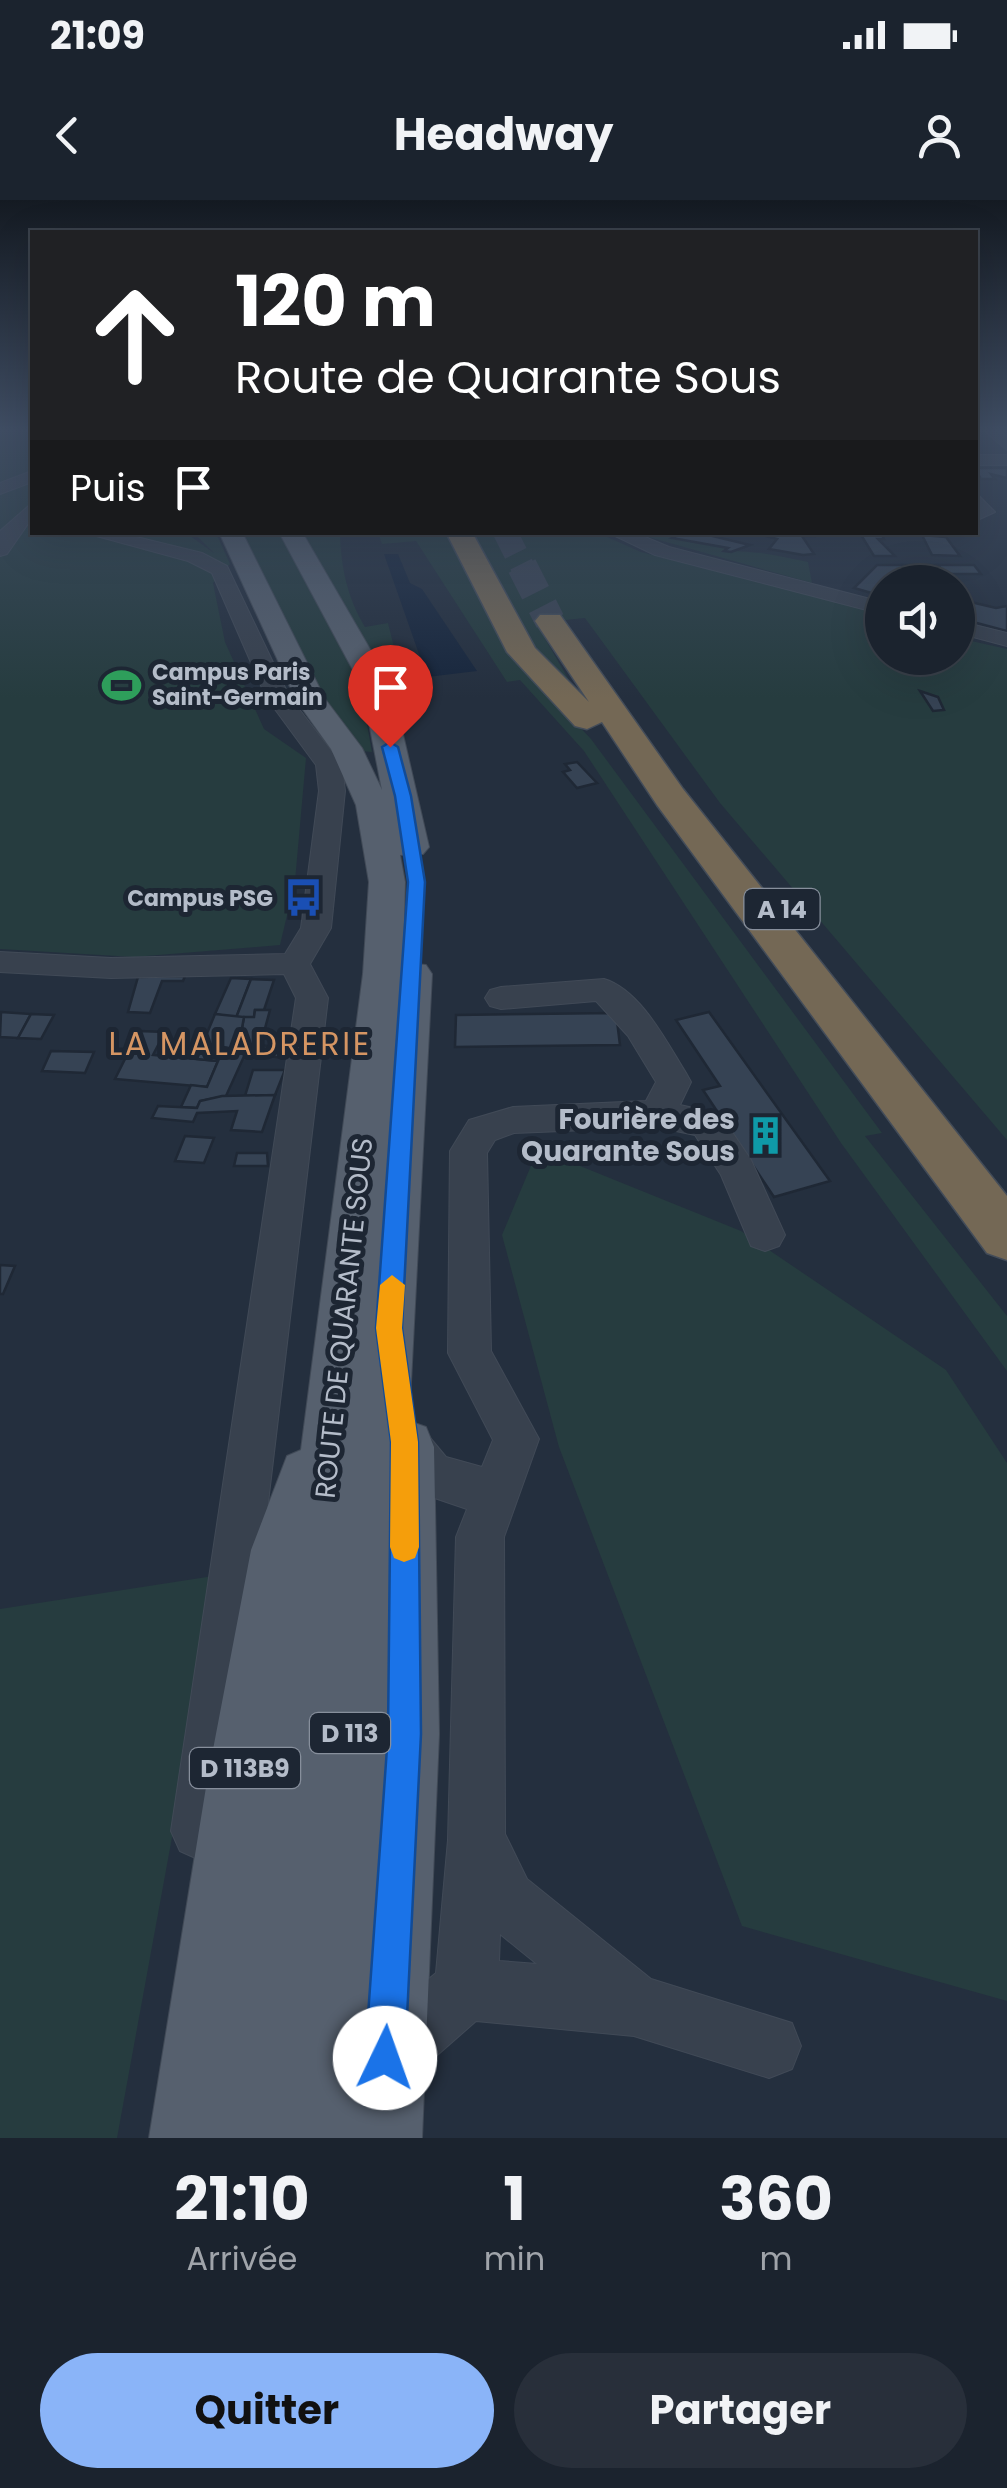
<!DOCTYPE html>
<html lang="fr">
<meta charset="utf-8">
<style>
:root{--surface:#1b232e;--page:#282f3a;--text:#f1f3f6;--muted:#a0a4aa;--line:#39404a;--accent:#8ab4f8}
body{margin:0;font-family:Poppins,sans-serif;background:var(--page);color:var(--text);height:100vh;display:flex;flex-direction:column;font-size:38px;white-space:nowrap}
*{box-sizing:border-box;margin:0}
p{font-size:32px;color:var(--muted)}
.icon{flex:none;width:55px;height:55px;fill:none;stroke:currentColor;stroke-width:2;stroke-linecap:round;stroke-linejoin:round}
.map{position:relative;height:1938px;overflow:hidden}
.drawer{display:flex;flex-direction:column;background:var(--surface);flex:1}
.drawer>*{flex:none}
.hud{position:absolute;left:30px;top:30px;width:948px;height:305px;border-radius:0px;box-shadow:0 10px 40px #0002,0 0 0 2px var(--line);background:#202124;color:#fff;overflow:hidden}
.controls{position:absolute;left:865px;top:365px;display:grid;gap:20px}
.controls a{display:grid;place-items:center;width:110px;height:110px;border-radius:50%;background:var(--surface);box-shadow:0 10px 40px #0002,0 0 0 2px var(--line);font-size:50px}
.pin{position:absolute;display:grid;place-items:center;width:85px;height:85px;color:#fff;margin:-102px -42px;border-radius:50% 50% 50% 0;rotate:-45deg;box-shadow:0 0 10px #0007}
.pin .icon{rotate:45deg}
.me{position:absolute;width:110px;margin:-55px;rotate:3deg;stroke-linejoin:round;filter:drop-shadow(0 0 8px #0008)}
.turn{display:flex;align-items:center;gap:35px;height:210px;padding:0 40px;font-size:45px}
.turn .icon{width:130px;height:130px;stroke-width:2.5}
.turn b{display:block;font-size:70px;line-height:85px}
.then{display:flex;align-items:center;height:95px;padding:0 40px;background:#0003;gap:20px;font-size:38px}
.eta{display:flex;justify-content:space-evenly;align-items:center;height:170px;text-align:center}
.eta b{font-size:60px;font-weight:700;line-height:70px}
.action{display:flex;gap:20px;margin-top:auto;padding:20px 40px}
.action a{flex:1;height:115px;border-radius:60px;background:var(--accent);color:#111;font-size:40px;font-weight:700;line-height:115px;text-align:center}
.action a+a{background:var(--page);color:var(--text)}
.status{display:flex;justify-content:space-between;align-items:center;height:70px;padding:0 50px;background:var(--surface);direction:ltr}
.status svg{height:28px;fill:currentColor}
header{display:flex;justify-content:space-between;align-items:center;height:130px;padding:0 40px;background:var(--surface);font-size:45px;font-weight:700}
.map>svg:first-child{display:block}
.green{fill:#263c3f}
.water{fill:#17263c}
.building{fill:#364354;stroke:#1f2835;stroke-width:2.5}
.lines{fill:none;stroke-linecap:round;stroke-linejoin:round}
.highway-tunnel-far1{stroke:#3a4453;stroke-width:24;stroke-dasharray:24 12;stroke-linecap:butt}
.highway-tunnel{stroke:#3a4453;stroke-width:30;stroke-dasharray:30 15;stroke-linecap:butt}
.minor-casing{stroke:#414a57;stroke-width:2}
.major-casing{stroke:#414a57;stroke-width:2}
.highway-casing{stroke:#434c59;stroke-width:3}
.minor{fill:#38414e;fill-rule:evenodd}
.major{fill:#56606e;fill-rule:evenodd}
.highway{fill:#746855;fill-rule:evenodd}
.route{fill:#1a73e8;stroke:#114b97;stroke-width:2.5}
.slow{fill:#f59e0b}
.labels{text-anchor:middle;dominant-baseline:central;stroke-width:10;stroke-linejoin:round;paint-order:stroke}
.far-poi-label{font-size:22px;font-weight:bold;fill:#b4bcc9;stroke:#1d2633;text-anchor:start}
.shield{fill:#1d2633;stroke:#878f9c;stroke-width:2.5}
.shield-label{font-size:25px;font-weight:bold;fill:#b4bcc9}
.poi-label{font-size:28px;font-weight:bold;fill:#b4bcc9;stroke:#1d2633;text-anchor:end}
.street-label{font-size:28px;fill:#b4bcc9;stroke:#1d2633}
.quarter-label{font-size:32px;letter-spacing:2.5px;fill:#d59563;stroke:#1d2633}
</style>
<div class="status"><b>21:09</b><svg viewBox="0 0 49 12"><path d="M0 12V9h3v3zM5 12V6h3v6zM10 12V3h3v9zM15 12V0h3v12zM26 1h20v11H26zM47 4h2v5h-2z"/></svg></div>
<header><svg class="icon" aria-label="back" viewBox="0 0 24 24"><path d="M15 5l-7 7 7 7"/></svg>Headway<svg class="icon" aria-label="person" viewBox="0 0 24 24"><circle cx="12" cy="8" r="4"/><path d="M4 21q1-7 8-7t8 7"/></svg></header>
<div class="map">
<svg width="1007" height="1938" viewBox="0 0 1007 1938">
<rect width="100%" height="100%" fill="#242f3e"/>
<g class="green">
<path d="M0 227H32V332L186 333 214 353 194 333H216L230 364 213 383 225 442 264 529 306 558 295 681 280 745 134 757 0 749Z"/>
<path d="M236 333H282L361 482 363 497 359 501 363 502 372 552 361 551 323 502Z"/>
<path d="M298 333H340C341 367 347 397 365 427L388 423 403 483 427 495 384 494Z"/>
<path d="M378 333H445L510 454 591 539 882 933 865 936 1007 1116V1171L841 943 584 551 520 480 507 482 416 341 382 344Z"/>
<path d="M465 333H598L641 352 882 414V458H958V438L1007 449V940L720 603 585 418 536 423 584 506 543 465Z"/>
<path d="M634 333 678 335 674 338 728 348 725 351C751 350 780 356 808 362L812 383Z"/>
<path d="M538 949 741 1031 946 1170 1007 1263V1801L742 1726 559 1247 502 1035Z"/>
<path d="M220 1375 117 1938H0V1409Z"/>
</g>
<path class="water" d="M384 354H398L410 383 422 389 477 471 427 477Z"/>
<g class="building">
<path d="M975 268H1007V278L991 274 995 279H981Z"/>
<path d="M671 332H696L750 345 731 352 724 351 728 348 672 338 678 335Z"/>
<path d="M812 332 814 336H802L814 354 803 355 769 349 777 339 758 334Z"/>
<path d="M861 335H882L884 339H878L895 356H874Z"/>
<path d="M922 335 946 337 960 356 932 355Z"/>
<path d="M877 365H903L909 375 900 382H882V396L854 388Z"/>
<path d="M903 365H938L945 374 909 375Z"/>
<path d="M938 365H974L981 374H945Z"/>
<path d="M958 399 996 408 1007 406V431L958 418Z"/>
<path d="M920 491 938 497 944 510 933 511Z"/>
<path d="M577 562 597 583 577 588 563 572 570 570 565 564Z"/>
<path d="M185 776 183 781H162L150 813 128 812 138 777Z"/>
<path d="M231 778 251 779 236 818 215 814Z"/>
<path d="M251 779 274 780 264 810H255L254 817 236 818Z"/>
<path d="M255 810H270L258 854 238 850 244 817H254Z"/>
<path d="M1 812 31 814 18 838 0 837Z"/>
<path d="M709 812 830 981 774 997 703 890 720 886 676 820Z"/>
<path d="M616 813 620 845 455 847 456 815Z"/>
<path d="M31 814 54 815 41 839 18 838Z"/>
<path d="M215 814 244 817 238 850 203 843Z"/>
<path d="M139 831 165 832 153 855 218 861 207 887 115 879Z"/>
<path d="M203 843 246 852 226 896 200 901 197 908 181 907 191 885 207 887 218 861 197 859Z"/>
<path d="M260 845 284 848 282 858 258 854Z"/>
<path d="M51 851 94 852 85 873 42 871Z"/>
<path d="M253 870H285L275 895 245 896Z"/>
<path d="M275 895 262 932 231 930 237 911 197 913 193 922 152 918 158 906 197 908 200 901 222 896Z"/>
<path d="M185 936 214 938 204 963 175 961Z"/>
<path d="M237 953H267L268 966H234Z"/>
<path d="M0 1065 15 1066 3 1094H0Z"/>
</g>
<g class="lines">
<path class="highway-tunnel-far1" d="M505 332 523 368"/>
<path class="highway-tunnel" d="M522 366 550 421"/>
<defs>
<g id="minor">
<path d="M980 227H996L1007 237V250Z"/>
<rect x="975" y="255" width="32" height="10"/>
<path d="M32 271V282L0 294V283Z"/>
<path d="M975 292 995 312 975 321Z"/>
<path d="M32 303V318L7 354 0 356V331Z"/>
<path d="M82 332H116L202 353 227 366 289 496 342 565 345 591 331 728 310 764 328 798 229 1631 220 1651 200 1660 180 1651 171 1631 296 798 284 774 111 778 0 772V752L111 758 285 754 301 728 319 591 316 565 266 497 212 373 188 361Z"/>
<path d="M607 332H633L669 347 882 402V414L655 355Z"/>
<path d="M958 421 1007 433V446L958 433Z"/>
<path d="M604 779C641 790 667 843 686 873L691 882 680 905 720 914 751 960 785 1035 779 1046 765 1051 751 1046 721 975 695 935 657 927 514 933 495 940 487 953 491 1151 539 1239 504 1337 505 1634 527 1679 651 1779 792 1823 801 1846 792 1869 769 1878 634 1836 476 1821 410 1879 387 1888 364 1879 355 1856 364 1833 436 1773 448 1640 456 1337 467 1309 414 1291 382 1242 389 1227 405 1220 421 1227 446 1257 482 1267 493 1240 448 1153 450 951 469 920 513 907 646 901 656 882 628 836 596 801 501 809 490 806 485 798 490 790 501 787ZM500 1734 537 1764 499 1761Z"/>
</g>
<path id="major" d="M219 332H242L325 499 362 548 382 590 362 487 279 332H302L392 487 429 647 423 654 400 655 405 682 403 763 426 765 432 774 409 1221 426 1227 434 1247 439 1534 422 1938H149L207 1581 251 1350 287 1256 301 1250 363 774 369 682 356 605 331 549 296 500Z"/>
<path id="highway" d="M446 332H472L535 448 589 502 535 421 540 415H560L683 589 1007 996V1060L987 1053 657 605 602 522 587 529 575 526 507 452Z"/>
</defs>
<use href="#minor" class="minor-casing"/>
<use href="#major" class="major-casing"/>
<use href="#highway" class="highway-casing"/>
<use href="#minor" class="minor"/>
<use href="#major" class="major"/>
<use href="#highway" class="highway"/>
</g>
<linearGradient id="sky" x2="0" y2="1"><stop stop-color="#141a22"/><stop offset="0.46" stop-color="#3f4d63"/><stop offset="1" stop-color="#3f4d63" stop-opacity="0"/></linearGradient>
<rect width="1007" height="498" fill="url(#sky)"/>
<path class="route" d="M390 542 398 547 411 596 425 682 402 1128 418 1242 421 1534 405 1858 399 1872 385 1877 371 1872 365 1858 388 1534 391 1242 376 1128 408 682 395 596 382 547Z"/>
<path class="slow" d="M392 1075 405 1085 402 1128 418 1242 419 1347 415 1358 404 1362 394 1358 390 1347 391 1242 376 1128 380 1085Z"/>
<defs>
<symbol id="stadium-bare" viewBox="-9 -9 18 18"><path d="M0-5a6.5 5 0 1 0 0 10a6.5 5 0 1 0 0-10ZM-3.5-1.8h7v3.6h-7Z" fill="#2e9e5b" stroke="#1d2633" stroke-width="2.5" paint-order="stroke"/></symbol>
<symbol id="bus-bare" viewBox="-9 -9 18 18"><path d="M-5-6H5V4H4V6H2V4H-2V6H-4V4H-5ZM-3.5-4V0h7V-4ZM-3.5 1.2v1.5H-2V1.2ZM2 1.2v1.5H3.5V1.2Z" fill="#1a4fb4" stroke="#1d2633" stroke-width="2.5" paint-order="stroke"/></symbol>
<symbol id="building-bare" viewBox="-9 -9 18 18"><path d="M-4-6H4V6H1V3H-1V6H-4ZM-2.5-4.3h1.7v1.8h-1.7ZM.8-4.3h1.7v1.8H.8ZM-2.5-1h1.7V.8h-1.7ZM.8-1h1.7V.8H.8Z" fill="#0f9aa8" stroke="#1d2633" stroke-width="2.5" paint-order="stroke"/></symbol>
</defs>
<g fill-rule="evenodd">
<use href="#stadium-bare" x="94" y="458" width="55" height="55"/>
<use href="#bus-bare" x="276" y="670" width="55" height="55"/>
<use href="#building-bare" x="738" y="908" width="55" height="55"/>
</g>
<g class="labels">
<g class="far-poi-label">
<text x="152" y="472">Campus Paris<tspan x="152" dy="25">Saint-Germain</tspan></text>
<text x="273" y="698" text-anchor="end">Campus PSG</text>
</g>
<g class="shield">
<rect x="744.5" y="689" width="75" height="40" rx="8"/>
<rect x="310" y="1513" width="80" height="40" rx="8"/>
<rect x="190" y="1548" width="110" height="40" rx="8"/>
</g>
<g class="shield-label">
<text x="782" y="709">A 14</text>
<text x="350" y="1533">D 113</text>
<text x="245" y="1568">D 113B9</text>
</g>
<g class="poi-label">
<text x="735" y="919">Fourière des<tspan x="735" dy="32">Quarante Sous</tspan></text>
</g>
<g class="street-label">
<text transform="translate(344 1118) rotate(-84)">ROUTE DE QUARANTE SOUS</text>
</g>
<g class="quarter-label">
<text x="240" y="843">LA MALADRERIE</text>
</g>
</g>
</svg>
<div class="controls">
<a><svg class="icon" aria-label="sound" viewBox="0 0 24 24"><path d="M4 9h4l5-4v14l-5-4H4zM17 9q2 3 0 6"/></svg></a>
</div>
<div class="pin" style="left:390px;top:547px;background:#d93025"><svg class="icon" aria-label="arrive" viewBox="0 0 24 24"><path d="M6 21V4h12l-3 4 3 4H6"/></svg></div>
<svg class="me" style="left:385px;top:1858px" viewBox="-20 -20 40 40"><circle r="19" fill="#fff"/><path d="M0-13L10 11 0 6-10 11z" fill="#1a73e8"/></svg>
<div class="hud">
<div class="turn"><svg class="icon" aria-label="ahead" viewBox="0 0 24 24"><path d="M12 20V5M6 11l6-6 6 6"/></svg><div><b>120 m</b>Route de Quarante Sous</div></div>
<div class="then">Puis<svg class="icon" aria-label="arrive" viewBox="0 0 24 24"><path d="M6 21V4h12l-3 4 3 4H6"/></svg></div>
</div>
</div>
<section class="drawer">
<div class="eta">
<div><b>21:10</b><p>Arrivée</p></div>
<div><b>1</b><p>min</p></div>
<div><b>360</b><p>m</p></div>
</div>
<div class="action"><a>Quitter</a><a>Partager</a></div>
</section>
